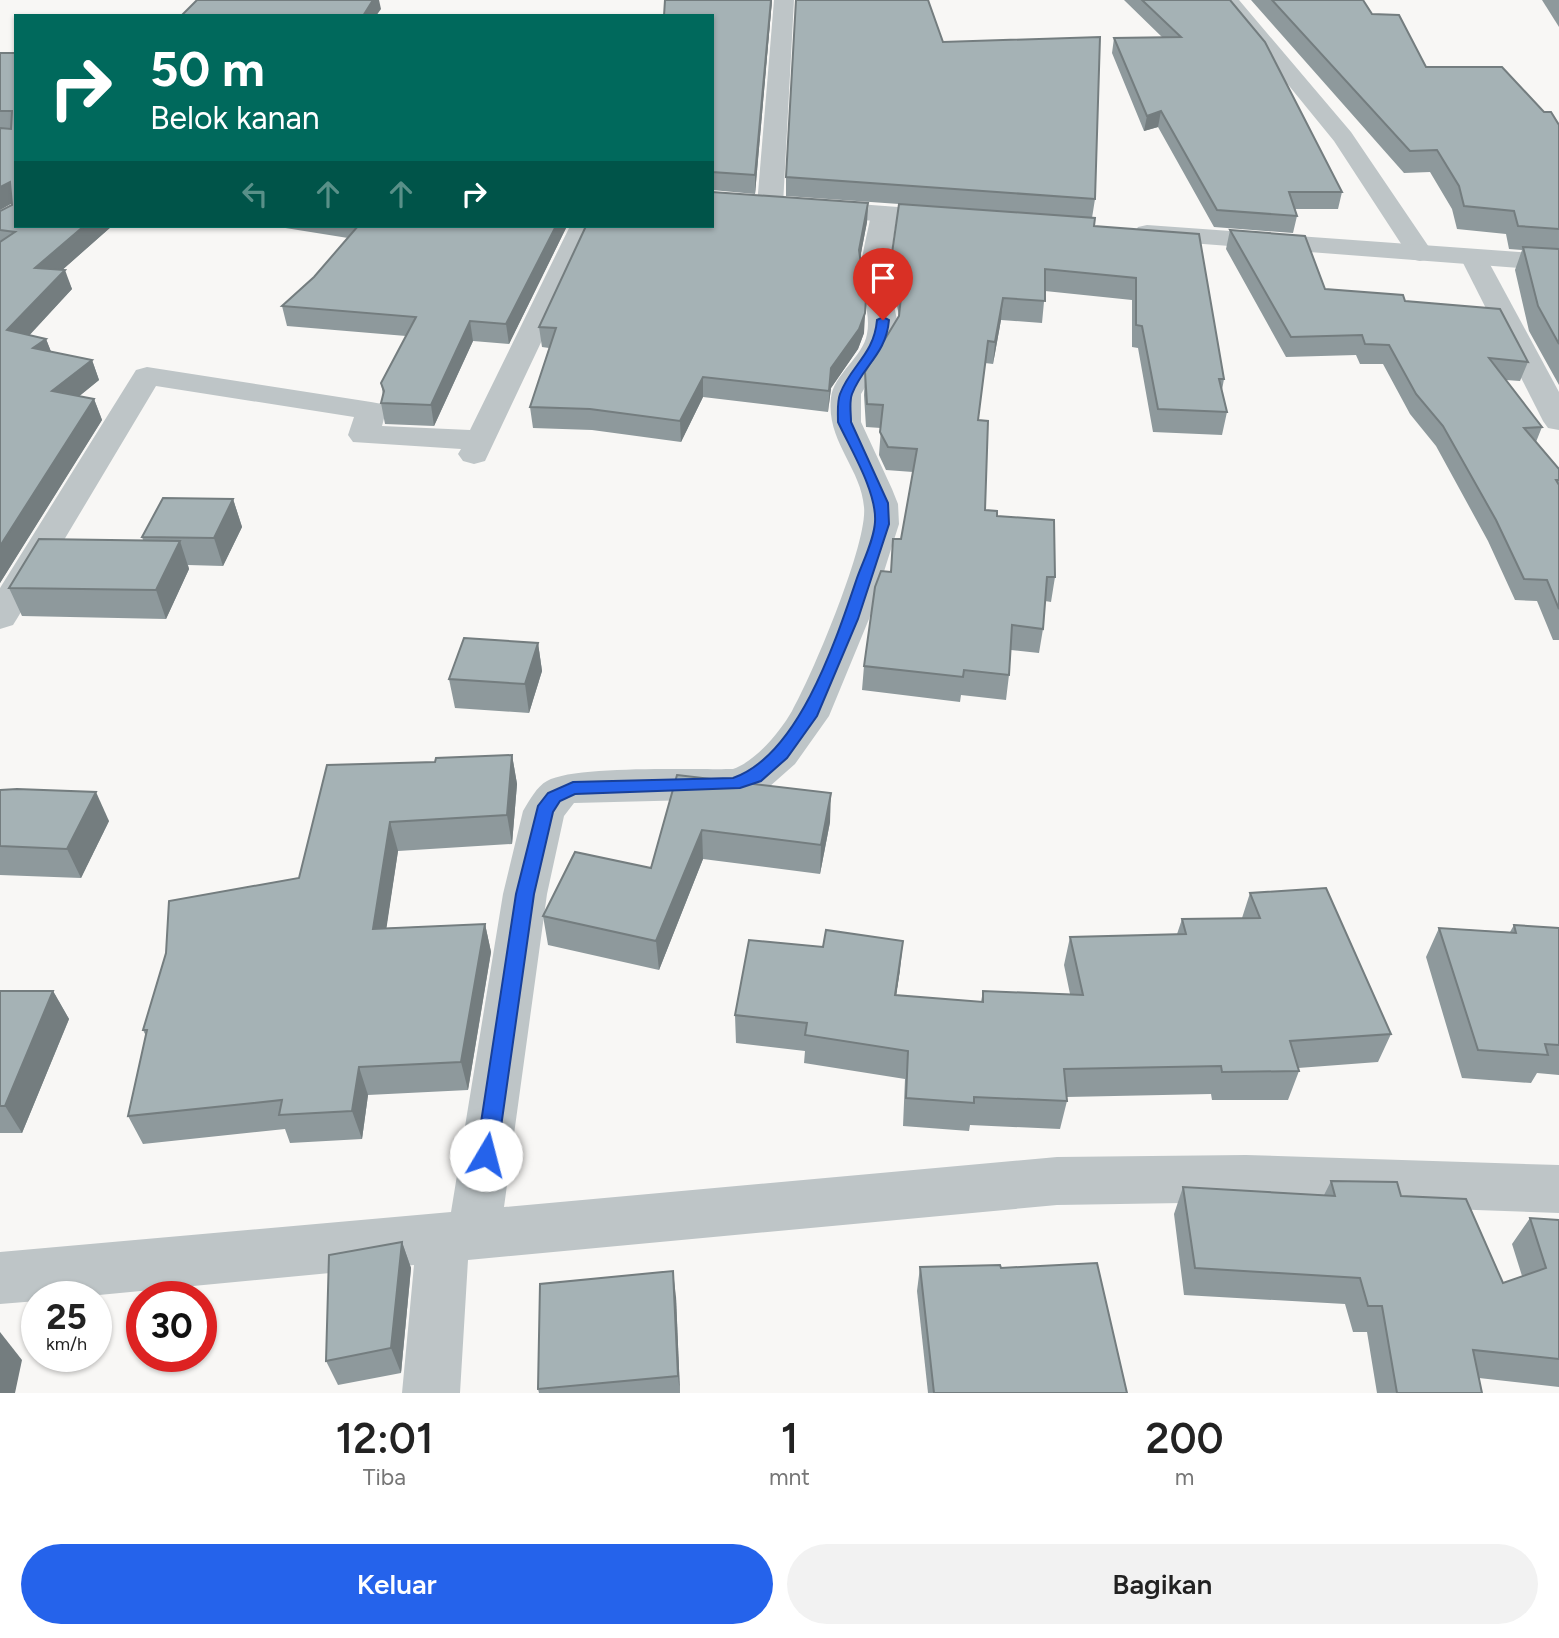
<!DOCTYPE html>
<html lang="id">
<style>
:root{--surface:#fff;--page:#f2f2f2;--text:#222;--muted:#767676;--accent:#2563eb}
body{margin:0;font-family:Figtree,sans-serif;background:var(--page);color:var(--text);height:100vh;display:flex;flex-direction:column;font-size:26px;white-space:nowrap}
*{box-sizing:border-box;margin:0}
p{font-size:23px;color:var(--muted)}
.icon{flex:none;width:38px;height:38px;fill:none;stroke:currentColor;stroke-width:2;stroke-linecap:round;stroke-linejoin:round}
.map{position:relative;height:1393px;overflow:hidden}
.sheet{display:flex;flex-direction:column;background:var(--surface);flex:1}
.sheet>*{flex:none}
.banner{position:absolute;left:14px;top:14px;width:700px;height:214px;border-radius:0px;box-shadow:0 2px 5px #0004;background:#00695c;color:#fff;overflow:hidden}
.speed{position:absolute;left:21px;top:1281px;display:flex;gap:14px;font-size:35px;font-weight:700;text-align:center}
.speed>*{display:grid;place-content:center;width:91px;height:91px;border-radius:50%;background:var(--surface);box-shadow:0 2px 5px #0004;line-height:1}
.speed small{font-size:18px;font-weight:400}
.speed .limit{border:10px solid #d22;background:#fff;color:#111}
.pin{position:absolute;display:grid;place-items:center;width:60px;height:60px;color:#fff;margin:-72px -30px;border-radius:50% 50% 50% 0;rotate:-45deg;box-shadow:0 0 7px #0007}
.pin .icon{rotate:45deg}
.me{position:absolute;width:77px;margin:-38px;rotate:8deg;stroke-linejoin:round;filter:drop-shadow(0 0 5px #0008)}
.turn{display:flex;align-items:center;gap:24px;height:147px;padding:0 21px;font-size:32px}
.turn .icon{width:91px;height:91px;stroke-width:2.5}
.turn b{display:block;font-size:49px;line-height:60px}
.lanes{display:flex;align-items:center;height:66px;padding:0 21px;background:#0003;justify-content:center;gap:35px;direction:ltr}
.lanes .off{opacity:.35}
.eta{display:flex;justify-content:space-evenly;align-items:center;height:119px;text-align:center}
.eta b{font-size:42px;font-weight:600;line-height:49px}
.button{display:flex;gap:14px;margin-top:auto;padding:14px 21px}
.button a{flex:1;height:80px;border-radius:42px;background:var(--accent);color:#fff;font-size:28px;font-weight:600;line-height:80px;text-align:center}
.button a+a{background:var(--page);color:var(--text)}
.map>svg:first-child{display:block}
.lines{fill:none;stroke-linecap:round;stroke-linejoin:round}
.minor{fill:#bec5c7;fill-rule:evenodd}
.tertiary{fill:#bec5c7;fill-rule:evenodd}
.wall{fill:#8e999c}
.shaded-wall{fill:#747d7f}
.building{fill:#a5b2b5;stroke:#747d7f;stroke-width:2}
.route{fill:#2563eb;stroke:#184099;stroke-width:2}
</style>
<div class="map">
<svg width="1559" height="1393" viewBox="0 0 1559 1393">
<rect width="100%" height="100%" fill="#f8f7f5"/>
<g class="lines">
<g class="minor">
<path d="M774 0H794L783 205 779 210 770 213 761 210 757 205Z"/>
<path d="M1219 0H1239L1351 132 1433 253 1429 259 1420 261 1411 259 1334 141Z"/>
<path d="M884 206 893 209 897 214 888 275 897 320 895 338 861 394V422L892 489 898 504 899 524 869 619 829 716 795 764 769 787 734 799 574 803 564 816 547 894 504 1207 1057 1157 1246 1155 1559 1165V1213L1246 1202 1057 1205 468 1260 460 1393H402L414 1265 78 1297H37V1301L0 1304V1252L451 1212 503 894 523 811C529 801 537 786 547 781 575 765 694 770 733 769 756 761 780 732 792 711 812 676 868 543 864 507 861 468 826 441 831 398 833 375 863 357 867 334 871 314 862 296 861 277 860 257 868 233 871 214L875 209Z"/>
<path d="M570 226H596L485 461 474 464 463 461 458 454 461 449 353 442 348 435 354 417 156 386 18 617 13 625 0 629V588L136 370 147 367 371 402 382 404 386 411 382 426 470 430Z"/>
<path d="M1473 249 1482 251 1486 257 1559 392V430L1548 428 1543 421 1460 257 1464 251Z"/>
</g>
<g class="tertiary">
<path d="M712 193 951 211 960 214 964 219 960 224 951 227 712 208Z"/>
<path d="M1147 225 1559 255V271L1138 239 1134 233 1138 227Z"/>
</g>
</g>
<g class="wall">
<path d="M772 0 755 194 712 190V16Z"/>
<path d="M1124 0H1230L1342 192 1338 209H1295L1297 216 1293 233 1214 227 1158 127 1144 131 1112 53 1114 38H1163Z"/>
<path d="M1251 0H1363L1372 14 1426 67 1544 112 1559 125V385L1529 331 1515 270 1522 250 1509 249 1506 234 1457 229 1452 209 1430 172 1404 173Z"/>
<path d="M1542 0H1559V27Z"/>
<path d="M943 42 1095 199 1092 218 1094 226 1224 379 1222 390 1227 412 1222 435 1153 432 1138 348 1132 347V300L1045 291 1042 323 1001 320 993 364 985 363 978 420 985 510 997 516 1055 577 1051 602 1045 601 1043 629 1039 653 1011 650 1009 675 1006 700 961 695 960 702 862 690 864 666 901 539 913 472 886 470 879 455 881 428 866 427 864 395 865 372 899 316 891 275 892 253 899 204 786 196V177Z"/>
<path d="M0 53H16V226H112L63 269 72 289 29 335 46 339 51 352 92 360 99 380 79 396 94 399 102 420 0 583V211L12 205V203L0 210Z"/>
<path d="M868 203 867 222 860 258 864 333 858 349 831 388 828 412 703 397 681 442 592 430 533 428 530 407 549 348 542 347 539 327Z"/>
<path d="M273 226H567L509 344 473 341 434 426 385 424 381 403 383 395 381 383 406 336 287 326 282 306 314 277 348 238Z"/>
<path d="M1230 230 1325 289 1405 301 1528 362 1520 381 1506 380 1542 427 1536 442 1559 469V640H1553L1537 601 1515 600 1488 541 1436 446 1410 414 1383 364H1360L1356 355 1286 357 1226 249Z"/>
<path d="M233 499 242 527 223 566 188 565 189 569 166 619 22 616 9 588 143 540 142 537Z"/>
<path d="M538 643 542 671 529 713 455 708 449 679Z"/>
<path d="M512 755 517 784 512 844 398 851 386 928 485 924 491 952 468 1090 368 1095 362 1139 290 1143 285 1129 143 1144 128 1116 146 1036 143 1030 299 878 435 762Z"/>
<path d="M677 775 830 822 820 874 703 859 659 970 548 945 543 916 651 868Z"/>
<path d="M0 790 109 821 81 878 0 875Z"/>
<path d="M1250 893 1391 1034 1378 1062 1298 1068 1299 1071 1288 1100H1212L1211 1094 1066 1097 1067 1101 1060 1129 970 1125 969 1131 903 1126 905 1079 804 1063 805 1051 736 1043 735 1015 900 970 896 995 981 1002 983 991 1070 994 1064 965 1070 937 1177 934 1182 919 1242 918Z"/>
<path d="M1514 925 1559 928V1075L1537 1073 1531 1083 1462 1078 1426 957 1439 928 1510 932Z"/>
<path d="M0 991H53L69 1019 22 1133H0Z"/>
<path d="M1331 1181 1401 1196 1503 1283 1522 1276 1512 1244 1530 1218 1559 1220V1387L1479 1378 1482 1393H1377L1367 1332H1353L1345 1304 1184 1295 1174 1214 1183 1187 1324 1195Z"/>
<path d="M402 1242 411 1268 401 1373 338 1385 326 1361Z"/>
<path d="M920 1267 1001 1268 1127 1393H928L917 1291Z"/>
<path d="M676 1297 680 1393H539L538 1389Z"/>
</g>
<g class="shaded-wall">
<path d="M373 0H379L381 9 376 16H363Z"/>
<path d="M771 0H772L755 194V175Z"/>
<path d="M1161 111 1158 127 1144 131 1147 116Z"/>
<path d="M10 182 16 201 0 210V187Z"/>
<path d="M868 203 867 222 858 269 859 250Z"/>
<path d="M84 226H112L42 288 35 268Z"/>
<path d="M556 226H567L509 344 506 324Z"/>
<path d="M65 270 72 289 15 351 7 330Z"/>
<path d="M1003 298 1001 320 993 364 995 342Z"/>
<path d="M866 299 864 333 858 349 831 388 828 412 831 368Z"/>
<path d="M470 321 473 341 434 426 431 405Z"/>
<path d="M46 339 54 359 33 348Z"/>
<path d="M92 360 99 380 60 412 52 391Z"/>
<path d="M703 377V397L681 442 680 421Z"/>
<path d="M94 399 102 420 0 583V546Z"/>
<path d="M233 499 242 527 223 566 214 538Z"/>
<path d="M180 541 189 569 166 619 156 590Z"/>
<path d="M538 643 542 671 529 713 525 684Z"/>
<path d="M512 755 517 784 512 844 507 815Z"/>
<path d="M96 792 109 821 81 878 67 849Z"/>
<path d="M831 793 830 822 820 874 821 845Z"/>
<path d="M390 822 398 851 382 958 373 929Z"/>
<path d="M702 830 703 859 659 970 656 941Z"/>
<path d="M485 924 491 952 468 1090 461 1062Z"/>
<path d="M903 941 900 970 892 1024 895 995Z"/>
<path d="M53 991 69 1019 22 1133 5 1106Z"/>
<path d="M359 1067 368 1095 362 1139 352 1111Z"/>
<path d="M402 1242 411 1268 401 1373 391 1348Z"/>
<path d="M673 1271 676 1297 680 1393 678 1376Z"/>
<path d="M0 1332 22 1360 15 1393H0Z"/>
</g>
<g class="building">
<path d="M197 0H373L363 16H181Z"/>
<path d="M665 0H771L755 175 712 172V16H664Z"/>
<path d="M796 0H928L943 42 1100 37 1095 199 786 177Z"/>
<path d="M1142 0H1230L1265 42 1342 192H1289L1297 216 1217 210 1161 111 1147 116 1114 38 1181 37Z"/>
<path d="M1272 0H1363L1372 14 1399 15 1426 67H1502L1544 112H1551L1559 125V229L1518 226 1514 211 1464 206 1459 186 1437 150 1410 151Z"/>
<path d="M0 53H16V226H84L35 268 65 270 7 330 46 339 33 348 92 360 52 391 94 399 0 546V242L15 232 0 230V211L12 205 10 182 0 187V128L11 129 12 111H0Z"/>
<path d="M712 192 868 203 859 250 866 299 865 313 859 329 831 368 829 391 703 377 680 421 590 409 530 407 556 328 539 327 586 226H712Z"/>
<path d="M899 204 1095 218 1094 226 1199 234 1224 379H1219L1227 412 1158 409 1142 326 1136 325V278L1045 269V301L1003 298 995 342 988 341 978 420 988 421 985 510 997 511V516L1054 520 1055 577H1047L1043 629 1012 625 1009 675 964 670 963 677 864 666 875 587 881 571 891 572 893 539H901L917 449 888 447 880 432 883 405 867 404 865 372 899 316 901 297 892 253Z"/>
<path d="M358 226H556L506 324 470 321 431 405 381 403 384 391 381 383 416 317 282 306 314 277Z"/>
<path d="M1230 230 1305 236 1325 289 1403 295 1405 301 1500 309 1528 362 1489 358 1542 427 1524 428 1559 469V480H1556L1559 485V609L1547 580 1524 579 1496 520 1443 426 1416 394 1389 345 1365 344 1362 335 1291 337Z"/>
<path d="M1523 247 1559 249V344L1538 306Z"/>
<path d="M163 498 233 499 214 538 142 537Z"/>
<path d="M39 539 180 541 156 590 9 588Z"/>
<path d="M464 638 538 643 525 684 449 679Z"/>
<path d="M512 755 507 815 390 822 373 929 485 924 461 1062 359 1067 352 1111 279 1115 282 1100 128 1116 147 1030H143L166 953 169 901 299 878 327 765 435 762 436 758Z"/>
<path d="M677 775 831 793 821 845 702 830 656 941 543 916 575 852 651 868Z"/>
<path d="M17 789 96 792 67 849 0 846V790Z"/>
<path d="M1326 888 1391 1034 1290 1041 1299 1071 1222 1072 1221 1066 1064 1069 1067 1101 974 1097V1103L906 1098 908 1051 805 1035 807 1023 735 1015 749 940 823 947 826 930 903 941 895 995 983 1002V991L1083 995 1070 937 1186 934 1182 919 1260 918 1250 893Z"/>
<path d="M1514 925 1559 928V1045L1545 1044 1548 1055 1478 1050 1439 928 1516 933Z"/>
<path d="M0 991H53L5 1106H0Z"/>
<path d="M1331 1181 1397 1182 1401 1196 1466 1199 1503 1283 1546 1268 1530 1218 1559 1220V1359L1473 1350 1482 1393H1397L1382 1306H1368L1360 1278 1195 1268 1183 1187 1335 1196Z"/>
<path d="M402 1242 391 1348 326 1361 329 1255Z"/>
<path d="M1097 1263 1127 1393H934L920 1267 1000 1265 1001 1268Z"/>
<path d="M673 1271 678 1376 538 1389 540 1284Z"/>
</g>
<path class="route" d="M883 317 889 320C886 355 863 365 852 394 849 402 851 413 851 422L888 503 889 524 858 619 817 716 787 758 761 781 740 788 575 794 560 801 553 812 534 894 497 1155 494 1162 486 1165 479 1162 476 1155 516 894 538 806 548 793 573 782 733 778C799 755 836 640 857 578 863 561 874 540 875 522 877 492 851 450 838 422 838 413 837 402 840 394 851 365 874 355 877 320Z"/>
</svg>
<div class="speed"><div>25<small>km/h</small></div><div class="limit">30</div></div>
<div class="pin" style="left:883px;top:320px;background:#d93025"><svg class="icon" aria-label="arrive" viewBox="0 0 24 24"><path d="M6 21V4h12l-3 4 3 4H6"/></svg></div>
<svg class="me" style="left:486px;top:1155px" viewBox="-20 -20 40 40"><circle r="19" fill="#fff"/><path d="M0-13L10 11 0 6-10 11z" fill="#2563eb"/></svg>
<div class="banner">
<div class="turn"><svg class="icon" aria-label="right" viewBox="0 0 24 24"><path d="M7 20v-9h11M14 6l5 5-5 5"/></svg><div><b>50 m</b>Belok kanan</div></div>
<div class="lanes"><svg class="icon off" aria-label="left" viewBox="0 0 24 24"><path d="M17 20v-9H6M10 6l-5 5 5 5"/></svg><svg class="icon off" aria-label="ahead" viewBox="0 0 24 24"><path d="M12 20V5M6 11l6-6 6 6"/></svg><svg class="icon off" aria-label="ahead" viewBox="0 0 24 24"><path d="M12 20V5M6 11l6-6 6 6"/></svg><svg class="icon" aria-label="right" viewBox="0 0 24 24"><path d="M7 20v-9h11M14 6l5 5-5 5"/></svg></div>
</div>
</div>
<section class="sheet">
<div class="eta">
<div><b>12:01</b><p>Tiba</p></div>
<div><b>1</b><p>mnt</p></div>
<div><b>200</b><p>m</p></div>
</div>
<div class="button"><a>Keluar</a><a>Bagikan</a></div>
</section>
